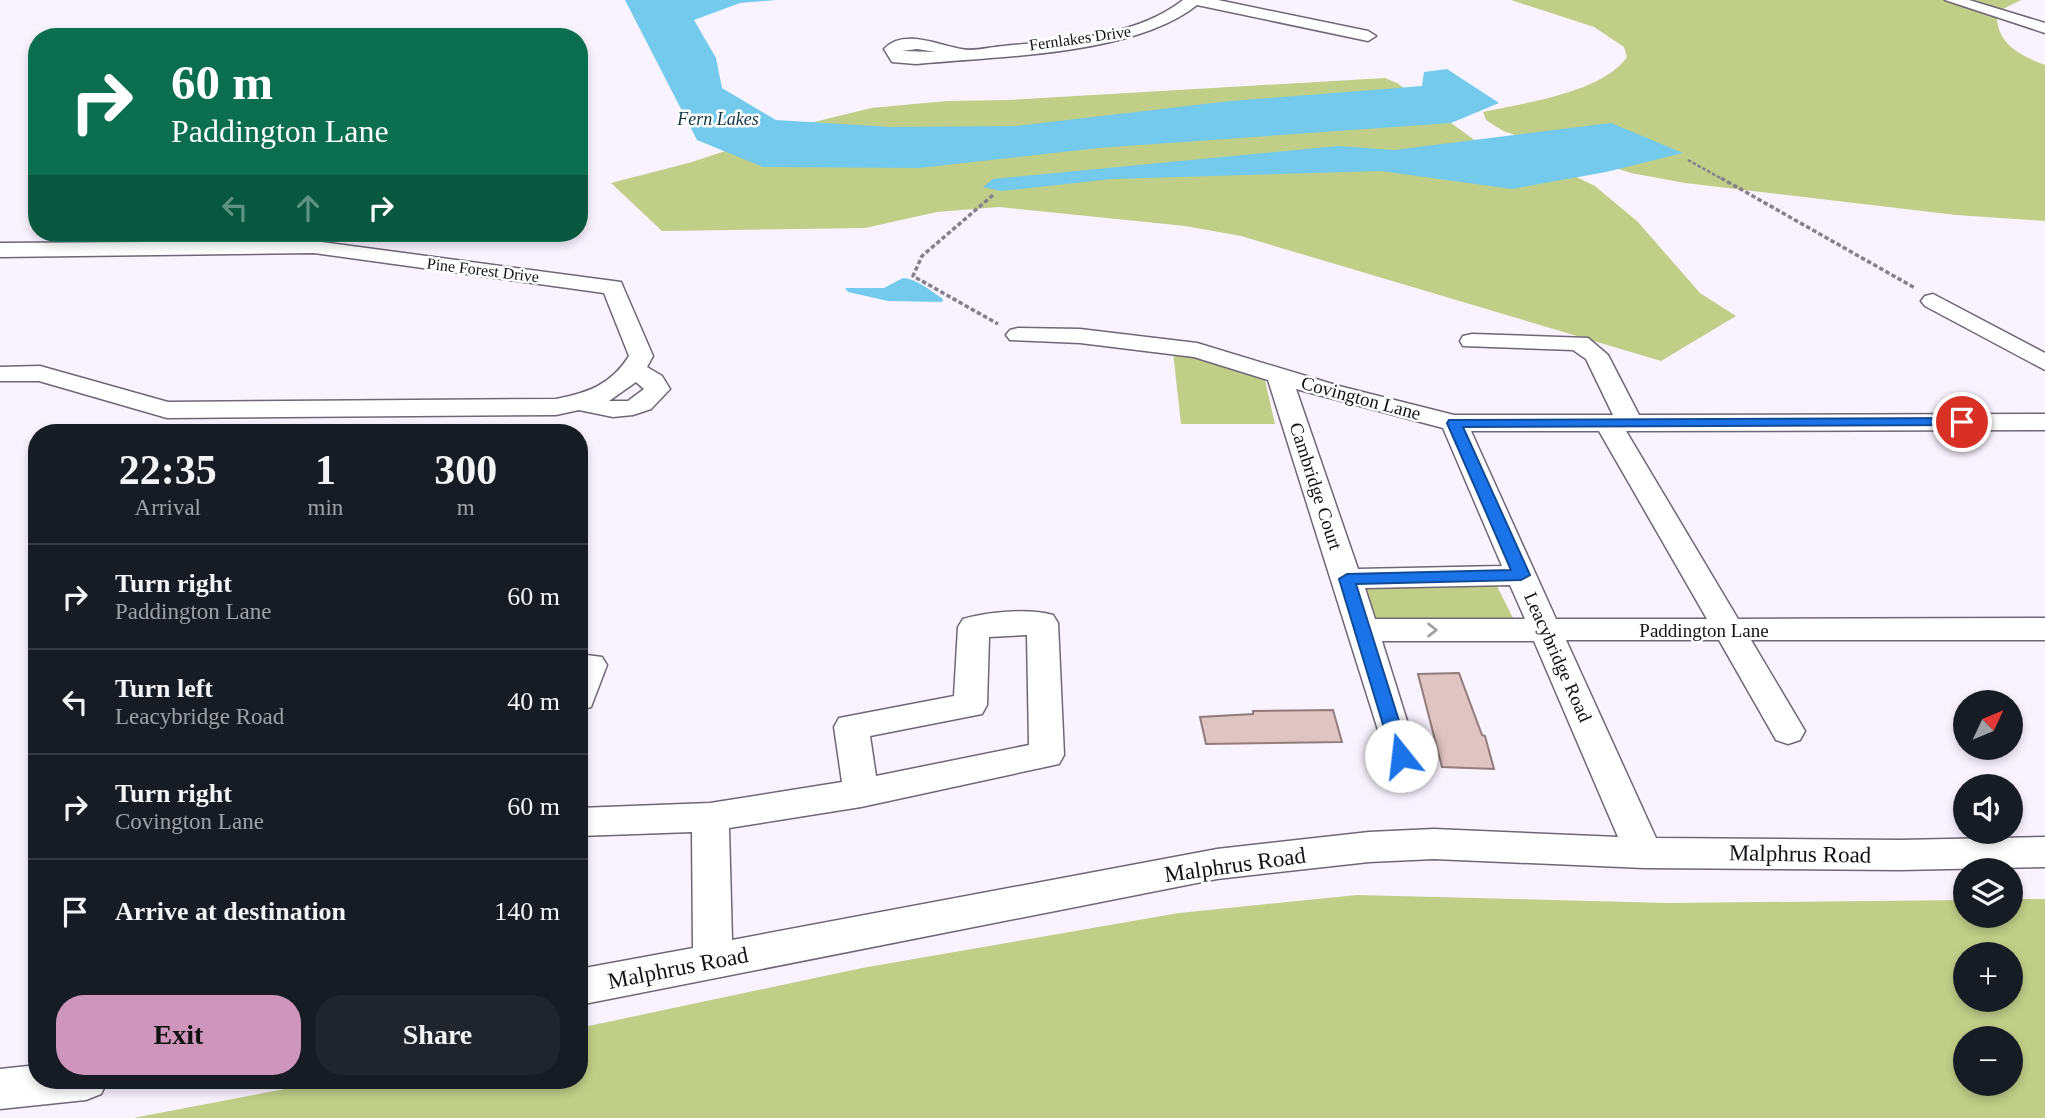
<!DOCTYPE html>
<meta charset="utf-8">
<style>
:root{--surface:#171b24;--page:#20242c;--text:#f1f3f6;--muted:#9ea1a6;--line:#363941;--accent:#cf96bb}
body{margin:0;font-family:Georgia,serif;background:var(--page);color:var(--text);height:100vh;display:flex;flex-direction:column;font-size:26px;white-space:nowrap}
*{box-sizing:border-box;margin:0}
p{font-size:23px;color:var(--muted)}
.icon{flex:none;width:38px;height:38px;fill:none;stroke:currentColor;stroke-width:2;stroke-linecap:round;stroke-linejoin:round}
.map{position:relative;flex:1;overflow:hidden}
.panel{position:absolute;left:28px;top:424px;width:560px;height:665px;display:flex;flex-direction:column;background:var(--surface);border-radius:28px;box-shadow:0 4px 10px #0003}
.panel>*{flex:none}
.hud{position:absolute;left:28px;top:28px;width:560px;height:214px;border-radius:28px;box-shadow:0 4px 10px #0003;background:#0b6e4f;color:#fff;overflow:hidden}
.needle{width:46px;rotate:46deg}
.tools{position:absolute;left:1953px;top:690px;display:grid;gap:14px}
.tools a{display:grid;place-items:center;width:70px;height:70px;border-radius:50%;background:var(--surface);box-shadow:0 4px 10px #0003;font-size:35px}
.pin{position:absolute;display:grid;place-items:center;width:60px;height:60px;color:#fff;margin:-30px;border:4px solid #fff;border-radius:50%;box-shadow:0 2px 7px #0007}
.me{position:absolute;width:77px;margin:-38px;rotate:344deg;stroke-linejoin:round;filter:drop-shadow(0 0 5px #0008)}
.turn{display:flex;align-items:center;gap:24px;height:147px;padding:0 28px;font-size:32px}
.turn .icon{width:91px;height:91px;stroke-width:2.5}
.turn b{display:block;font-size:49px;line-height:60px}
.lanes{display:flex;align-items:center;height:66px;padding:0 28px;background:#0003;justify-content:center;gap:35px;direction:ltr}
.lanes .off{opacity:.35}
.eta{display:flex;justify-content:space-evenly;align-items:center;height:119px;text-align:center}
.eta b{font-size:42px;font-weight:700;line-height:49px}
.primary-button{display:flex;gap:14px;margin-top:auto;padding:14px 28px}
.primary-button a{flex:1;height:80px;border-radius:28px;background:var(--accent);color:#111;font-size:28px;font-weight:700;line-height:80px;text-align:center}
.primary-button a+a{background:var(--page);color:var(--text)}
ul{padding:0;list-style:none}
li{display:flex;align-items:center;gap:21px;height:105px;padding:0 28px;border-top:2px solid var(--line)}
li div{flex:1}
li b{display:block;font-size:26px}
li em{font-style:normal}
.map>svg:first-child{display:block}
.green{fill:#c1ce87;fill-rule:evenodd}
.water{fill:#73caed}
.building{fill:#dec4c2;stroke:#927b79;stroke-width:2}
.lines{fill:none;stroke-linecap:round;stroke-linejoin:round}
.minor-casing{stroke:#6f6677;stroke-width:3}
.path-far1{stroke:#85808a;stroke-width:2.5;stroke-dasharray:3.5 2;stroke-linecap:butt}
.path{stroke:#85808a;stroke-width:3.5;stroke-dasharray:4.5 2.5;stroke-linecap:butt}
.minor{fill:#fff;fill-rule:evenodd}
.oneway{stroke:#a19fa2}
.route{fill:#1a73e8;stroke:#114b97;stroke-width:2}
.labels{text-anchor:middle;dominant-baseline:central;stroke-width:5;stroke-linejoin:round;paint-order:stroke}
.far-street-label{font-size:16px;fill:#141017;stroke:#fff}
.far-water-label{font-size:18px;font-style:italic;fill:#0f3846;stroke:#fff}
.street-label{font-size:19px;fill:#141017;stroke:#fff}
.near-street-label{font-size:23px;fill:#141017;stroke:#fff}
</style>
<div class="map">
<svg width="2045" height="1118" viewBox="0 0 2045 1118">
<rect width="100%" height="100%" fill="#f9f3ff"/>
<g class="green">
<path d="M1511 0H2021L1997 12C1995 43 2019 55 2045 65V221L1956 215 1685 183 1631 173 1503 131 1486 120 1483 112C1523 103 1602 93 1627 57L1624 47 1594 27Z"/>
<path d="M1385 78 1397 83 1477 142 1556 167 1595 186 1638 222 1700 293 1736 316 1661 361 1241 236 1185 226 999 207 937 212 865 228 662 231 611 183 692 162 806 124 871 108 947 101 1009 100Z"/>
<path d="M1173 352 1248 366 1265 380 1275 424H1181Z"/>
<path d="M1495 582 1516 624 1372 626 1359 584Z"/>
<path d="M1357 895 1668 903 1965 900V915H2011V899H2045V1118H133L332 1080H579V1028L862 968 1179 913ZM1965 954H2011V999H1965ZM1965 1038H2011V1083H1965Z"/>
</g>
<g class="water">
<path d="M625 0H776L740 3 694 20 716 58 722 88 776 120 891 127 1016 126 1230 101 1422 86 1424 72 1447 69 1499 103 1451 123 1098 148 919 168 763 167 697 140Z"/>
<path d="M1611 123 1683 153 1606 172 1512 189 1381 171 1112 179 1001 191 983 187 993 179 1338 146 1394 150Z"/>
<path d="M903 278C917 279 931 291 943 299L942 302 888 301 848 292 845 288H884Z"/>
</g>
<g class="building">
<path d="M1459 673 1482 735 1485 736 1494 769 1442 767 1418 674Z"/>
<path d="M1333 710 1342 742 1206 744 1200 717 1253 714V711Z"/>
</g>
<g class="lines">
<defs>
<g id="minor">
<path d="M1183 0H1218L1368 31 1376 36 1368 41 1197 5C1133 56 997 56 916 64L892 62 884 49C903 28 938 45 961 49 973 52 990 47 1003 46 1062 40 1135 38 1183 0ZM917 49 936 52 902 51Z"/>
<path d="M1945 0H1969L2045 23V33Z"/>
<path d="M314 241 621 282 653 356 647 367 662 376 670 389 651 409 633 415 613 417 579 410 556 415 167 418 39 381H0V367L40 366 168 402 556 399C587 393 611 385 629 356L604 293 314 253 0 257V243ZM636 382 644 389 628 401H609Z"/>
<path d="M1933 294 2045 353V370L1925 306 1921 301 1925 296Z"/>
<path d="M1018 328 1080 329 1197 343 1339 386 1454 415H1613L1586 359 1573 350 1463 346 1460 341 1463 336 1472 334 1588 338 1608 355 1639 415 2045 414V430L1626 431 1738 619 2045 618V640H1751L1805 731 1800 740 1788 744 1776 740 1719 640H1566L1656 838 1900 840 2045 837V867L1900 870 1644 868 1434 859 1369 862 1217 879 579 1005V969L693 948 692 832 579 836V808L710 803 842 782 834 727 839 718 954 696 958 627 963 619C988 612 1028 608 1053 615L1058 623 1064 755 1059 764 861 807 729 828 732 940 1217 849 1369 832 1434 829 1618 837 1534 641H1382L1418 756 1413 765 1401 769 1389 765 1268 380 1194 357 1080 343 1010 340 1006 335 1010 330ZM1296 389 1443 428 1502 566 1358 569ZM1471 431H1599L1707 619H1556ZM1510 585 1525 619H1375L1365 588ZM1027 635 1029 745 876 776 870 736 982 714 987 705 989 637Z"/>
<path d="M579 654 602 657 607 665 591 707 579 710Z"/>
<path d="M37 1065V1080H108L101 1094 86 1100 0 1109V1069Z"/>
</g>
</defs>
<use href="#minor" class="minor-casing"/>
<path class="path-far1" d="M1688 160 1724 180"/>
<g class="path">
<path d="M1721 178 1915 288"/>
<path d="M993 195 922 256 913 276 998 324"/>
</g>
<use href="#minor" class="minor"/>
</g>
<defs><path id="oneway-chevron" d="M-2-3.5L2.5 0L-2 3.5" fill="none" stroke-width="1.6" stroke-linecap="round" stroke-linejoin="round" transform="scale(1.75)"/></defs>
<use class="oneway" href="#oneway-chevron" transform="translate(1432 630)"/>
<path class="route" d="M1962 418 1967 419V425L1463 427 1530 575 1521 580 1356 584 1410 756 1401 763 1394 761 1339 579 1347 574 1511 570 1447 423 1449 420Z"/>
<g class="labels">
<g class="far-street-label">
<text transform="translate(1080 38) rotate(-8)">Fernlakes Drive</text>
<text transform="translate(483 270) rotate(7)">Pine Forest Drive</text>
</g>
<g class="far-water-label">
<text x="718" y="119">Fern Lakes</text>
</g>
<g class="street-label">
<text transform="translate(1361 398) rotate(15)">Covington Lane</text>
<text transform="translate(1316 486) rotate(72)">Cambridge Court</text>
<text x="1704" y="630">Paddington Lane</text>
<text transform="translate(1558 657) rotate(66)">Leacybridge Road</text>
</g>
<g class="near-street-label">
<text transform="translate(1800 854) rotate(1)">Malphrus Road</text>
<text transform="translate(1235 865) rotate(-8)">Malphrus Road</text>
<text transform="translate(678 968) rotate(-11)">Malphrus Road</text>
</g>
</g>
</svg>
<div class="tools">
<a><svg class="needle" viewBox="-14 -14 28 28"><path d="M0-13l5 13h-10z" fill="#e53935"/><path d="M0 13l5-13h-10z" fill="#9ea1a6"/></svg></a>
<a><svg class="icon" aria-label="sound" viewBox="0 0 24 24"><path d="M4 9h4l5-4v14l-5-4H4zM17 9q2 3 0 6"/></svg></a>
<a><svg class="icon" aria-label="layers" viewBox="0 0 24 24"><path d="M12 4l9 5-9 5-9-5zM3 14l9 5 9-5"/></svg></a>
<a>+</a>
<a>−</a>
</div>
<div class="pin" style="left:1962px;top:422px;background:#d93025"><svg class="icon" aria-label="arrive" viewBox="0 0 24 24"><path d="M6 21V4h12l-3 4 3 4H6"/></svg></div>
<svg class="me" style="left:1401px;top:756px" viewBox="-20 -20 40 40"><circle r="19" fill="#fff"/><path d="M0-13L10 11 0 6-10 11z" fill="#1a73e8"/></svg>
<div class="hud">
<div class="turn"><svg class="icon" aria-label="right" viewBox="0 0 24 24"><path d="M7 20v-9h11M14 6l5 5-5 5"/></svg><div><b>60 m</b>Paddington Lane</div></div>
<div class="lanes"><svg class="icon off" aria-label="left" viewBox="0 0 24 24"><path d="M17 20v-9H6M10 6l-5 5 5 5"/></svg><svg class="icon off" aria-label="ahead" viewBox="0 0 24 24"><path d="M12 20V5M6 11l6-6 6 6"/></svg><svg class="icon" aria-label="right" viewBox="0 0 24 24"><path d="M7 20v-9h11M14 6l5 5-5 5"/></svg></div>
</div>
<section class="panel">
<div class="eta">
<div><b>22:35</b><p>Arrival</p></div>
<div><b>1</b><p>min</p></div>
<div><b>300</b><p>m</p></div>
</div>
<ul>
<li><svg class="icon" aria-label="right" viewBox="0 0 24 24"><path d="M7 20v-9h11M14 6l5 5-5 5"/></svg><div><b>Turn right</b><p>Paddington Lane</p></div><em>60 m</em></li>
<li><svg class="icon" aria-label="left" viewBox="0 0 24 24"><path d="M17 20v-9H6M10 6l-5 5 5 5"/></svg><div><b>Turn left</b><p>Leacybridge Road</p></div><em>40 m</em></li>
<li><svg class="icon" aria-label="right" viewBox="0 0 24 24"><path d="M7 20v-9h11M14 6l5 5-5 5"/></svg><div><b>Turn right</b><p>Covington Lane</p></div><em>60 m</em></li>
<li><svg class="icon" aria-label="arrive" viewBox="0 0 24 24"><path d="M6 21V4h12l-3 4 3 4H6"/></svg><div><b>Arrive at destination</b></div><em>140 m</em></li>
</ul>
<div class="primary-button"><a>Exit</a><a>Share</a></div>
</section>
</div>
